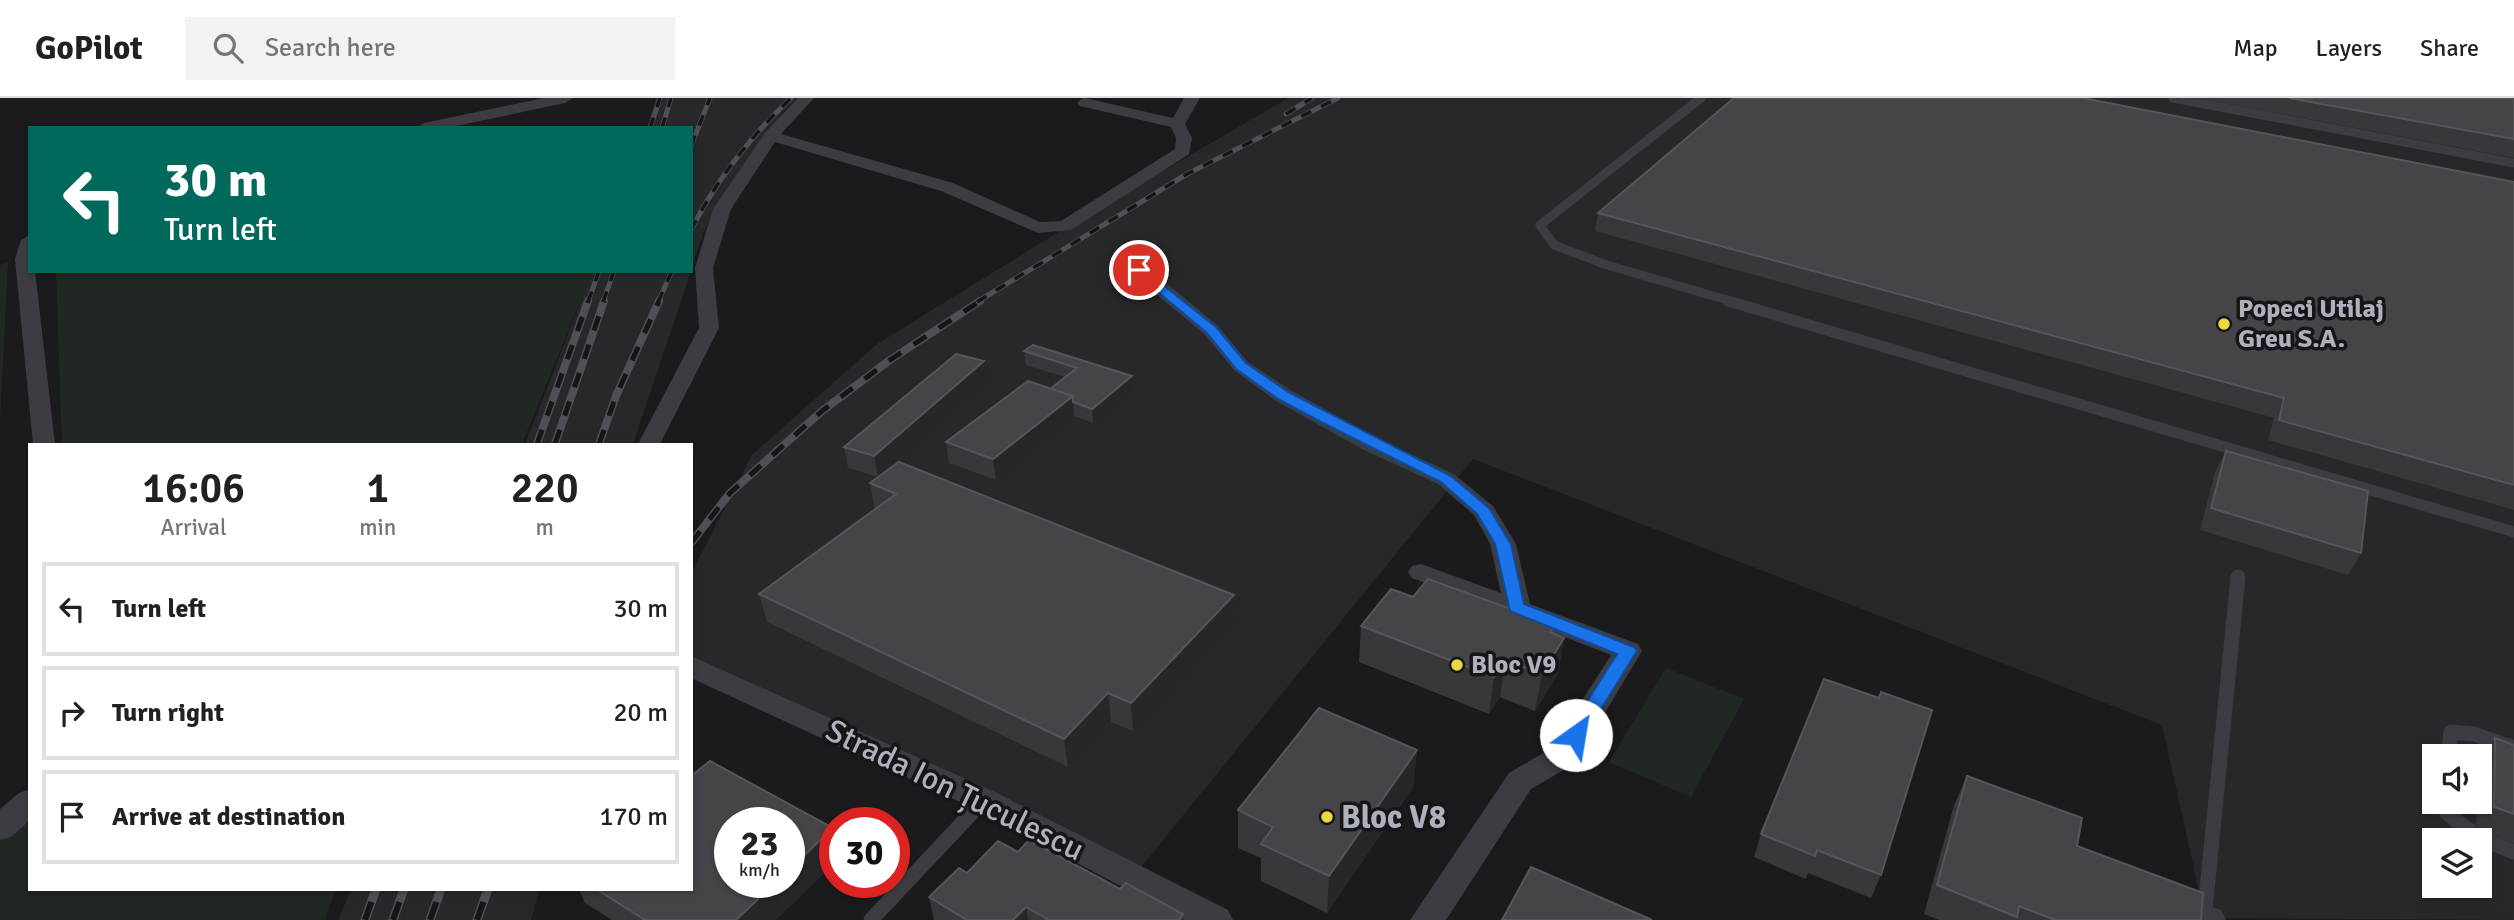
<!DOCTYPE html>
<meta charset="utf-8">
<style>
:root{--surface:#fff;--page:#f2f2f2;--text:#202124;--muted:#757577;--line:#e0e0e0}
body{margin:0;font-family:Signika,sans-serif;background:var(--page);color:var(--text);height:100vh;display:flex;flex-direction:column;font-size:26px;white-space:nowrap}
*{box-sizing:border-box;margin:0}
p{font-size:23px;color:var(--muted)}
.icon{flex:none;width:38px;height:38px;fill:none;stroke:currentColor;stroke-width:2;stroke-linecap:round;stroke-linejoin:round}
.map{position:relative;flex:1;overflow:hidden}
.sheet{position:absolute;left:28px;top:345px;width:665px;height:448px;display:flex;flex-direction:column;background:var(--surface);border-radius:0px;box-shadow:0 2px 5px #0004}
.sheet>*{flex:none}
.guide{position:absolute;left:28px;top:28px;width:665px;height:147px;border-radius:0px;box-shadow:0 2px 5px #0004;background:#00695c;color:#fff;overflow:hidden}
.tools{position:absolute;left:2422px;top:646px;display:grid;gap:14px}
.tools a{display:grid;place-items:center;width:70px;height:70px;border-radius:0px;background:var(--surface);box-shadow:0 2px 5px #0004;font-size:35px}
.speed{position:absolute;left:714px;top:709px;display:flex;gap:14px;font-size:35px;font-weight:700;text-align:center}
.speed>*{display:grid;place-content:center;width:91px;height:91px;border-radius:50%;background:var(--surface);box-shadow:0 2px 5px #0004;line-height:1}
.speed small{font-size:18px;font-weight:400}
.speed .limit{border:10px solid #d22;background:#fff;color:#111}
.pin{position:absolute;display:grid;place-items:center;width:60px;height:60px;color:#fff;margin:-30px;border:4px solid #fff;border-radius:50%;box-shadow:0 2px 7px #0007}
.me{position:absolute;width:77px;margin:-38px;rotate:32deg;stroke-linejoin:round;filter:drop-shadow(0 0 5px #0008)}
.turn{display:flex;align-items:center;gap:24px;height:147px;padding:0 21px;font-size:32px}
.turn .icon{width:91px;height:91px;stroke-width:2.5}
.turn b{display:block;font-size:49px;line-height:60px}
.eta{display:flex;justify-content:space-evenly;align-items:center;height:119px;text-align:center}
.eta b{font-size:42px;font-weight:600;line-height:49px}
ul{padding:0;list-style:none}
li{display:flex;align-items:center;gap:21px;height:94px;margin:0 14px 10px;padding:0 7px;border:4px solid var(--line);border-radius:0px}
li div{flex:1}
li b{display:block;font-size:26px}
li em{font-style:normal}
header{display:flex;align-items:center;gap:42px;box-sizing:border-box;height:98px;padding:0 35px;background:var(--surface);border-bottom:2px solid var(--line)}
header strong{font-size:33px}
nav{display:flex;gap:38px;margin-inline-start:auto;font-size:24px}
.search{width:490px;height:63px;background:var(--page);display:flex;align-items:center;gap:18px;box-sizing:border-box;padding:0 24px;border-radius:0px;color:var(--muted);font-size:26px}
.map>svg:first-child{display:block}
.built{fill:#28272a;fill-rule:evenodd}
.green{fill:#212823}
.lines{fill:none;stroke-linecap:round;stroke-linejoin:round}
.service-far2{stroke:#3c3c42;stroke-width:9}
.service-far1{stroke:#3c3c42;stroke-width:11}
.service{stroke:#3c3c42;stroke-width:15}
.minor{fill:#3c3c42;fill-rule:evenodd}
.rail-far2-casing{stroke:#4f4f57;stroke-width:5}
.rail-far1-casing{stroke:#4f4f57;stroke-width:8}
.rail-casing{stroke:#4f4f57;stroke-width:9}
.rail-far2{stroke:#161618;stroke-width:3.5;stroke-dasharray:11;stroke-linecap:butt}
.rail-far1{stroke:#161618;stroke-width:5;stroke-dasharray:15;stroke-linecap:butt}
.rail{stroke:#161618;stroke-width:6;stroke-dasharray:19;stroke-linecap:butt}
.wall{fill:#38373b}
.shaded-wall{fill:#272629}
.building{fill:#454449;stroke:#55555b;stroke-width:2}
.route{fill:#1a73e8;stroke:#114b97;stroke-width:2}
.poi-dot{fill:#ecd644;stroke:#161618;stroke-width:2.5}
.labels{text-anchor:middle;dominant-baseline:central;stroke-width:7;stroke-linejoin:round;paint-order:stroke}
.poi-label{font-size:26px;font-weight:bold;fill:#aeb0bc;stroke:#161618;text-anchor:start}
.near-street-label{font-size:32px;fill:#aeb0bc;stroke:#161618}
.near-poi-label{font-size:32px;font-weight:bold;fill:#aeb0bc;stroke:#161618;text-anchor:start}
</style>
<header>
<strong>GoPilot</strong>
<div class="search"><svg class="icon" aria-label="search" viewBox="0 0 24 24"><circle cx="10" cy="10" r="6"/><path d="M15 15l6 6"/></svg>Search here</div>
<nav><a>Map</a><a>Layers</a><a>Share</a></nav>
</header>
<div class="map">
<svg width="2514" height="822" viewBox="0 0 2514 822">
<rect width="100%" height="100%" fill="#1b1b1d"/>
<g class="built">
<path d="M656 0H798L784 13 705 131 691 171V30H647Z"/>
<path d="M1288 0H2514V822L2205 820 2162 627 1473 361 1133 779 691 568V476L752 357 877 246 1052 138ZM2434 658H2480V704H2434ZM2434 742H2480V788H2434Z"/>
<path d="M593 173H691L633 346H525Z"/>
<path d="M351 791H540L531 822H338Z"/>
</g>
<g class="green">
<path d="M8 164 0 323V167Z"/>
<path d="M56 173H593L522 346H62Z"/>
<path d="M1666 570 1744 601 1691 699 1609 664Z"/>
<path d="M30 711V791H336L325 822H0V739Z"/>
</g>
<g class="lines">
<g class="service-far2">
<path d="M1701 0 1540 127 1554 147 1607 167 1734 204"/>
<path d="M2173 0 2514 65"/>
</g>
<path class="service-far1" d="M1728 203 2514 434"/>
<g class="service">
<path d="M2448 658 2451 634 2474 636 2514 650"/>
<path d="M2442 704 2441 708C2461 731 2486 744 2514 754"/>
<path d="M871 822 984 702"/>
<path d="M2204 822 2238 479"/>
</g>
<g class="minor">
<path d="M544 0H573L565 5 447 30H416L424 25Z"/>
<path d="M798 0H814L781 36 953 85 1040 124 1061 123 1175 51 1176 40 1171 29 1080 8 1077 5 1080 2 1085 0 1173 20 1184 0H1200L1185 26 1192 40 1189 56 1071 132 1038 135 941 93 775 44 731 111 713 170 719 230 660 346H638L699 230 695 170 713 111 765 35Z"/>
<path d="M30 137V173H35L55 346H33L15 161 21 142Z"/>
<path d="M1139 166 1146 168 1218 228 1248 264 1292 293 1380 342 1454 376 1493 408 1516 446 1530 506 1638 546 1642 553 1574 666 1531 691 1446 822H1410L1509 675 1552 650 1611 557 1412 480 1408 474 1412 468 1421 466 1501 495 1490 446 1474 417 1438 386 1364 352 1276 303 1234 272 1204 236 1132 176 1130 172 1132 168Z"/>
<path d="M691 558 995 694 1228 812 1233 822H1185L973 710 691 580Z"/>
<path d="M30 691V722L11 739 0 742V711L19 695Z"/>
<path d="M2205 806 2221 812 2226 822H2189L2193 810Z"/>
</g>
<defs>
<g id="rail-far2">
<path d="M1286 16 1312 0"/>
<path d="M650 30 660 0"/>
<path d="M662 30 671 0"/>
<path d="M691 48 710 0"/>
<path d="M691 132C717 81 750 39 791 0"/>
<path d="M588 204 599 173"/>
<path d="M603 204 614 173"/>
<path d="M658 204 672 173"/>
<path d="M977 204 1187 76 1338 0"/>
</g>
<g id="rail-far1">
<path d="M537 346 588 203"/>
<path d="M555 346 604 203"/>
<path d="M599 346 616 298 659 203"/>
<path d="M691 445 730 395 822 313 890 262 980 203"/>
</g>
<g id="rail">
<path d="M365 822 376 791"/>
<path d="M393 822 404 791"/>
<path d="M430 822 441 791"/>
<path d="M477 822 488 791"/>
</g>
</defs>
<use href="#rail-far2" class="rail-far2-casing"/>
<use href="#rail-far1" class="rail-far1-casing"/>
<use href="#rail" class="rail-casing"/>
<use href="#rail-far2" class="rail-far2"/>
<use href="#rail-far1" class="rail-far1"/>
<use href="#rail" class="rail"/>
</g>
<g class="wall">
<path d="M2197 0H2514V60Z"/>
<path d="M2514 84V412L2268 342 2274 320 1595 133 1598 115Z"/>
<path d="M1024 253 1132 278 1133 292 1093 325 1074 318 996 382 949 365 946 344 1050 291 1065 279 1026 267Z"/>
<path d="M987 283 878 379 848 370 844 349Z"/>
<path d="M2226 353 2361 455 2348 477 2200 432 2215 374Z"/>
<path d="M870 385 1234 497 1235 524 1133 633 1111 624 1068 669 767 524 759 496 875 411Z"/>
<path d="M1413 499 1553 536 1564 540 1558 576 1535 613 1500 599 1489 616 1359 564 1361 528Z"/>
<path d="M1824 581 1881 777 1871 800 1808 775 1806 781 1754 759 1761 736Z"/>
<path d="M2495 640 2514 647V746L2476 732 2477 704H2480V660Z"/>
<path d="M1417 652 1413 689 1327 815 1261 783V760L1238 750V712Z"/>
<path d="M1967 678 2077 748 2201 822H1939L1924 816 1954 707Z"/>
<path d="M1018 754 1120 791 1183 816V822H934L929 799 967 775Z"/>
<path d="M579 791H691L776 822H612L585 805Z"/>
</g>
<g class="shaded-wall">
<path d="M984 263 987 283 878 379 874 358Z"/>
<path d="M1132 278 1133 292 1093 325 1092 311Z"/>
<path d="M1073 298 1074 318 996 382 993 361Z"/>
<path d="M1234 497 1235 524 1133 633 1131 605Z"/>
<path d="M1564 540 1558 576 1535 613 1542 576Z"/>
<path d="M1505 562 1500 599 1489 616 1494 579Z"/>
<path d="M1108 595 1111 624 1068 669 1064 641Z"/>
<path d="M1417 652 1413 689 1327 815 1329 778Z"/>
<path d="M833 730 835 735V765L776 822H736L776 784H789V772Z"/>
<path d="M1026 809 1028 822H1013Z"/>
</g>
<g class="building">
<path d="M1734 0H2083L2514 84V387L2279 322 2284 300 1598 115Z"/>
<path d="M2289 0H2514V41Z"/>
<path d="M1033 247 1132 278 1092 311 1073 304V298L1050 291 1077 270 1024 253Z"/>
<path d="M956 256 984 263 874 358 844 349Z"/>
<path d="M1028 283 1073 298 993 361 946 344Z"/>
<path d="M2226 353 2368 393 2361 455 2211 410Z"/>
<path d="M899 364 1234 497 1131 605 1108 595 1064 641 759 496 896 396 870 385Z"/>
<path d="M1428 481 1555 527 1550 534 1564 540 1542 576 1505 562 1494 579 1361 528 1391 491 1413 499Z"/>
<path d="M1824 581 1879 600 1881 594 1932 612 1881 777 1817 752 1815 758 1761 736Z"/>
<path d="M1319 610 1417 652 1329 778 1261 746 1273 729 1238 712Z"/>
<path d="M2495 640 2514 647V716L2494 709Z"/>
<path d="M710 663 833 730 789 772V724H730V784H776L736 822H645L596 791H691V678Z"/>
<path d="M1967 678 2082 720 2077 748 2203 795 2201 822H2055L2019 808 2017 819 1937 787Z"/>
<path d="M1029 742 1120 791 1126 785 1183 816 1179 822H1046L1047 821 1026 809 1013 822H967L929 799 959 770 967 775 998 743 1018 754Z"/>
<path d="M1531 769 1652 822H1502Z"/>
</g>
<path class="route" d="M1139 168 1216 229 1246 265 1288 294 1451 378 1489 410 1511 446 1524 506 1634 549 1637 553 1582 642H1569L1566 637 1617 556 1510 513 1495 446 1477 416 1441 384 1321 324 1278 301 1236 271 1207 235 1135 175 1133 172Z"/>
<g class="poi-dot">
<circle cx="2224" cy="226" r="7"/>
<circle cx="1457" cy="567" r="7"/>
<circle cx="1327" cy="719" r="7"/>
</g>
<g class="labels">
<g class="poi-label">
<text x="2238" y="211">Popeci Utilaj<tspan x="2238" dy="30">Greu S.A.</tspan></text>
<text x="1471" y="567">Bloc V9</text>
</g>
<g class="near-street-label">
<text transform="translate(955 692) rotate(26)">Strada Ion Țuculescu</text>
</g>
<g class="near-poi-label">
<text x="1341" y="719">Bloc V8</text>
</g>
</g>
</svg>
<div class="tools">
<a><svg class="icon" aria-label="sound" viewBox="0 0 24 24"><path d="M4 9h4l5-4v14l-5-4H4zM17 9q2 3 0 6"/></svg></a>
<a><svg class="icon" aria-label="layers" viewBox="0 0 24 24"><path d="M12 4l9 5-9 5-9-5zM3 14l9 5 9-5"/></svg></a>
</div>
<div class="speed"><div>23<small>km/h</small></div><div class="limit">30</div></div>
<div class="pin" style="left:1139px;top:172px;background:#d93025"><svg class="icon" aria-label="arrive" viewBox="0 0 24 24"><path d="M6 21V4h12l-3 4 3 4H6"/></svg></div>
<svg class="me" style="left:1576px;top:637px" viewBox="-20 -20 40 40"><circle r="19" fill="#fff"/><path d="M0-13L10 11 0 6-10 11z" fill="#1a73e8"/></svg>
<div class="guide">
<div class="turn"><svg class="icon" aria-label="left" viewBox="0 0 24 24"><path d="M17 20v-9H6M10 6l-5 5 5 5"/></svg><div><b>30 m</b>Turn left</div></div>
</div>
<section class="sheet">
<div class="eta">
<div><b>16:06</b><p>Arrival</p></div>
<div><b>1</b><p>min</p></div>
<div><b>220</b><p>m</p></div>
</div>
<ul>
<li><svg class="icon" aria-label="left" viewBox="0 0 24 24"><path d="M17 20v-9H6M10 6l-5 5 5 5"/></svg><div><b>Turn left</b></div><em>30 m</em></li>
<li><svg class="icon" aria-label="right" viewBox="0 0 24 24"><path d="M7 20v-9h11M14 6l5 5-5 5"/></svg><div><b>Turn right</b></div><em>20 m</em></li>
<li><svg class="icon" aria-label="arrive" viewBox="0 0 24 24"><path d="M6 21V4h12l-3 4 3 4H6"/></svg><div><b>Arrive at destination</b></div><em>170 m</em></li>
</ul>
</section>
</div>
